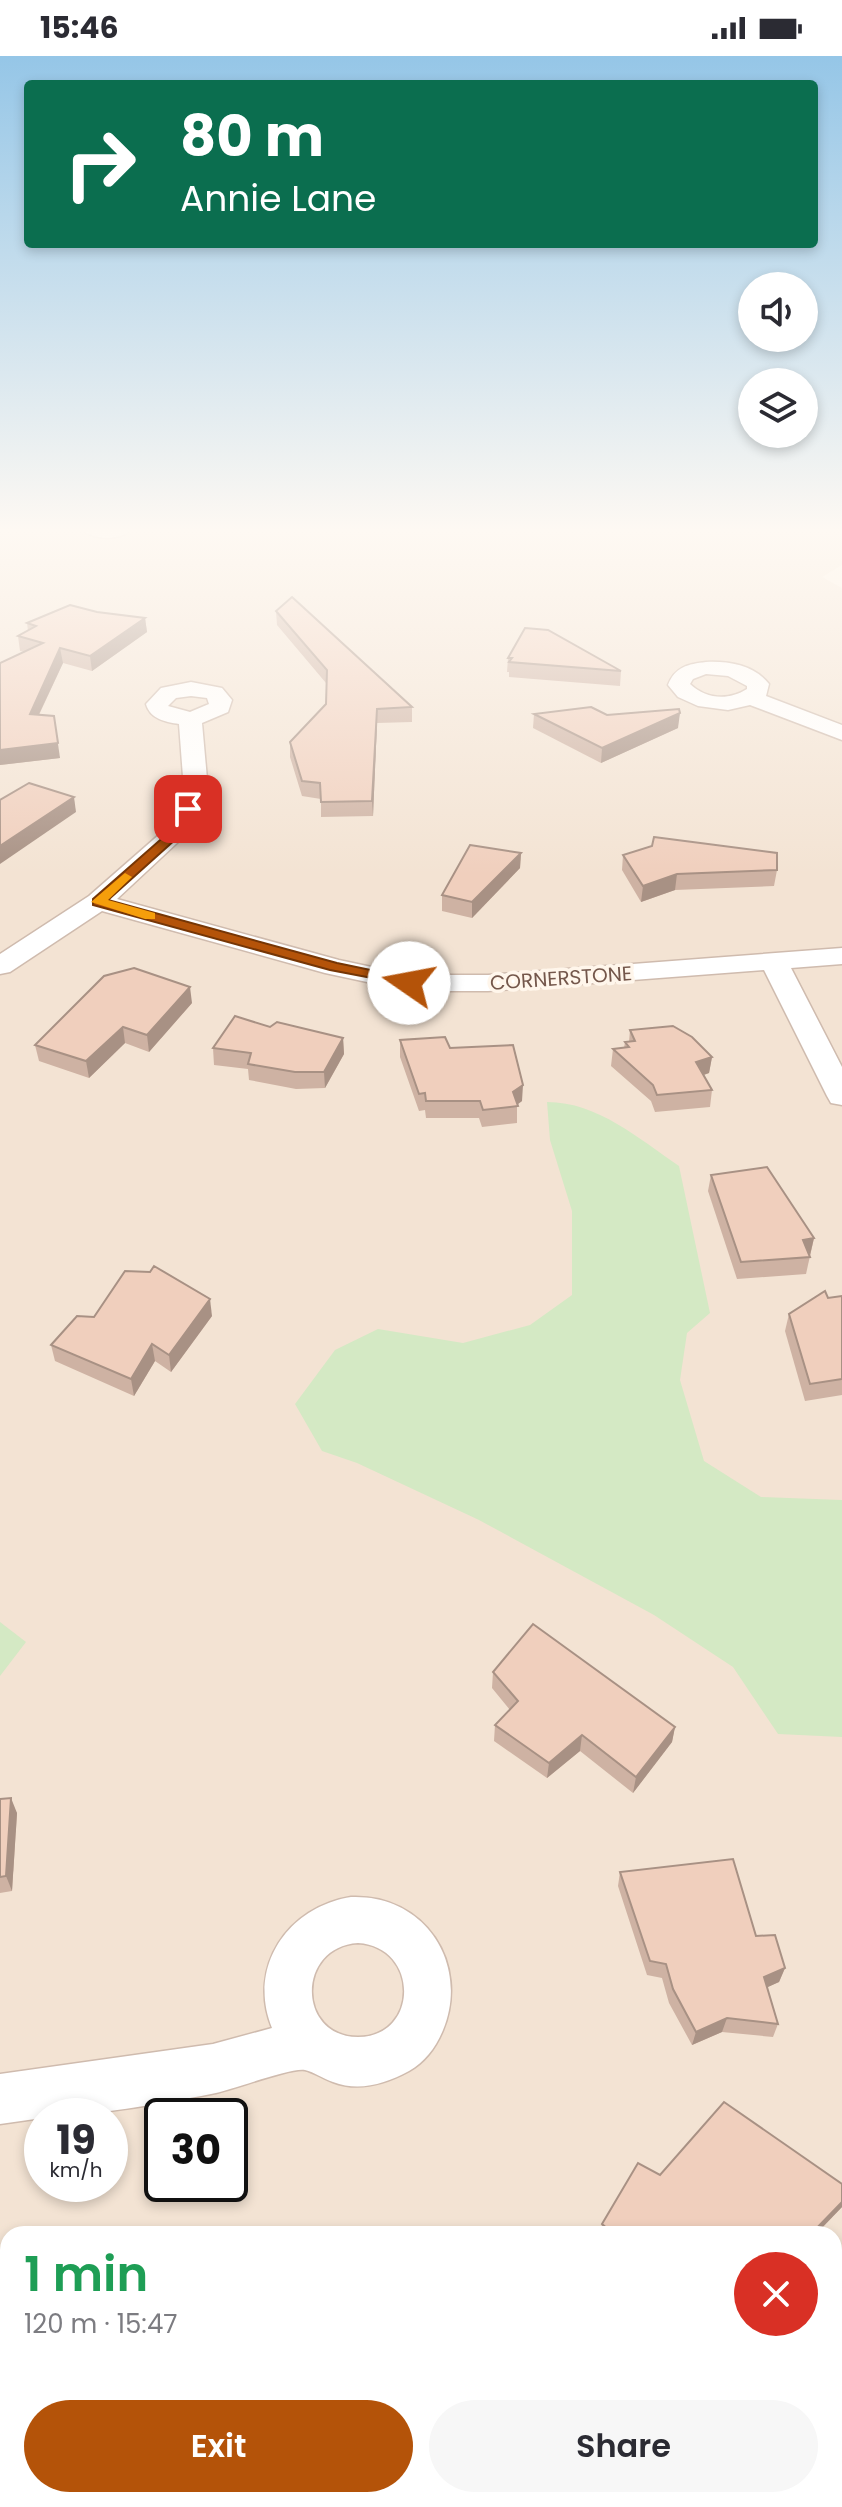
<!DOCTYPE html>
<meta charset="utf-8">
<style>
:root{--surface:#fff;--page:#f7f7f7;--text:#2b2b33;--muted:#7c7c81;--accent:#b45309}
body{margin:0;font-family:Poppins,sans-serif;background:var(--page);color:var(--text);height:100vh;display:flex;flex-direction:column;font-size:30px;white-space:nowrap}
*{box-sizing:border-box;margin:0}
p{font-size:26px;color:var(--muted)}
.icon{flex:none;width:44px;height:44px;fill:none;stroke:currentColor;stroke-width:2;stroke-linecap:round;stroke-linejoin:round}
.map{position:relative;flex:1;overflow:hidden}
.side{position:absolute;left:0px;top:2170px;width:842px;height:282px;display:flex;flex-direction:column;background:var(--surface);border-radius:24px 24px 0 0;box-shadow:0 4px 12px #0003}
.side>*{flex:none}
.hud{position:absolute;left:24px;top:24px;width:794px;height:168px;border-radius:8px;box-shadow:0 4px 12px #0003;background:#0b6e4f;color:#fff;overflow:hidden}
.controls{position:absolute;left:738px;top:216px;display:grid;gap:16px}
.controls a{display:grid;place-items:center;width:80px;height:80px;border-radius:50%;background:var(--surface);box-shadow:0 4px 12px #0003;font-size:40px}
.speed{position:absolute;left:24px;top:2042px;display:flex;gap:16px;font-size:40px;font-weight:700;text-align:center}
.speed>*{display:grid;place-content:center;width:104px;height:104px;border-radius:50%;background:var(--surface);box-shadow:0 4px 12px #0003;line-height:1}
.speed small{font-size:20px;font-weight:400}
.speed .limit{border:4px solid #111;border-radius:12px;background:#fff;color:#111}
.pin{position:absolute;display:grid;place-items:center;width:68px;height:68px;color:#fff;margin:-34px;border-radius:16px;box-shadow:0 4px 12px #0006}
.me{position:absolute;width:88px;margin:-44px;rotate:282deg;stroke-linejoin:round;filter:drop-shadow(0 0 6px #0008)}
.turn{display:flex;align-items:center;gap:28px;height:168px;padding:0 24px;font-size:36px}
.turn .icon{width:104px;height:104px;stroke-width:2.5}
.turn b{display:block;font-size:56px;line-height:68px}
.round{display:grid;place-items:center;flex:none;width:84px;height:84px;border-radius:42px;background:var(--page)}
.headline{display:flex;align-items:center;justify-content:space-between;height:136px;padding:0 24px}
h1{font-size:48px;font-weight:600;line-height:60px;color:#1e9e55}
.cta{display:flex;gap:16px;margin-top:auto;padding:16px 24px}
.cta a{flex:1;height:92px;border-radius:48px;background:var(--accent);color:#fff;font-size:32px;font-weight:600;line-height:92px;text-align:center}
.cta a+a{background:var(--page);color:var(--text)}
.status{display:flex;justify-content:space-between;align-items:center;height:56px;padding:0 40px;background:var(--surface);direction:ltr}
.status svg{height:22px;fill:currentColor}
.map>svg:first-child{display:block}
.residential{fill:#f3e3d3;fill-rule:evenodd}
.green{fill:#d4e9c4}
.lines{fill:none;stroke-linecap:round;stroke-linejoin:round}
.street-casing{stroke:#cfbbae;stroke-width:3}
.street{fill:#fff;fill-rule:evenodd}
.wall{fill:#ceb2a3}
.shaded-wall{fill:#a89184}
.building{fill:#f0cfbd;stroke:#a89184;stroke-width:2}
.route{fill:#b45309;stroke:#753606;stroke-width:2}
.slow{fill:#f59e0b}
.labels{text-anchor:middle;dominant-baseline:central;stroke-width:7;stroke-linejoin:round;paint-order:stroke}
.street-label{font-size:20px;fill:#74574b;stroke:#fff6eb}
</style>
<div class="status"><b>15:46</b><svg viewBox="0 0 49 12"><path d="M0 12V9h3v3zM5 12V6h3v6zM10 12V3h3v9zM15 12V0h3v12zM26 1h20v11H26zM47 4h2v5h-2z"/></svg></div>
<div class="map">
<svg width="842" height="2451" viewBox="0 0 842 2451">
<rect width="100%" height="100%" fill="#fcf2e5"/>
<path class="residential" d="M0 475H842V509L822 521 842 532V2451H0ZM42 2060H110V2128H42ZM162 2060H230V2128H162ZM8 2178H834V2444H8Z"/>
<g class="green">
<path d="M547 1046C598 1046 639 1083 679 1110L710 1257 687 1277 680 1324 704 1405 761 1441 842 1444V1681L778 1678 733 1611 654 1559 479 1464 357 1407 322 1395 295 1348 335 1294 378 1273 463 1287 530 1269 572 1239V1155L550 1084Z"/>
<path d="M0 1566 26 1586 0 1620Z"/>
</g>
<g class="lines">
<defs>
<g id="street">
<path d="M84 475H130C120 484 94 484 84 475Z"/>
<path d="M706 606C729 605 754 609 769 628L766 640 842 669V684L750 649 728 654 698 650 678 641 668 629C675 611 688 608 706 606ZM706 618 728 620 747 630V633C728 645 706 643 690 628L693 623Z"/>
<path d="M191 626 222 632 232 644 228 656 202 667 208 734 192 773 117 843 339 904 409 919H488L842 892V908L791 912 842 1011V1049L831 1047 827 1040 764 914 488 935H409L325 917 102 855 10 916 0 918V898L89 840 169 770 184 734 179 668C166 666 150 663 146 648L161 632ZM191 640 207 642 209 648 190 656 168 650 176 642Z"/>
<path d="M351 1841C425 1838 470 1908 443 1974 436 1991 425 2006 409 2015 385 2028 359 2036 333 2026 324 2023 314 2016 305 2014 291 2011 230 2035 211 2038 160 2048 93 2060 42 2060V2062L0 2068V2018L213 1988 272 1972C247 1911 288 1851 351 1841ZM358 1887C420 1891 419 1981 358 1981 297 1981 296 1891 358 1887Z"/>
</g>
</defs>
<use href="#street" class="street-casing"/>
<use href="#street" class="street"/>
</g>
<g class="wall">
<path d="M276 555 412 651V666L377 667 373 760 321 761V743L302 740 290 701V686L326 648V627L277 569Z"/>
<path d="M97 556 145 562 147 576 92 615 63 607 39 659 60 702 0 709V607L25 596 20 595 18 580 28 575 27 567Z"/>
<path d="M508 602 621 615 620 630 509 621V616H507Z"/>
<path d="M534 658 607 659 678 672 601 707 533 672Z"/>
<path d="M652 790 777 814 774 830 675 834 641 846 622 814 623 799Z"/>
<path d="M521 797 520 812 472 862 442 855V839Z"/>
<path d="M192 947 149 996 125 987 89 1022 39 1005 35 989Z"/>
<path d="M270 971 343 982 344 998 325 1032 296 1033 249 1024 248 1013 214 1009 213 992Z"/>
<path d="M630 974 712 1001 709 1017 704 1019 712 1034 710 1051 655 1056 651 1045 611 1010 613 993 624 992 625 986H629Z"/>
<path d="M400 984 450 992 522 1045 517 1049V1067L482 1071 479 1062H426L425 1054 419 1055 400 1001Z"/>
<path d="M711 1119 814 1182 806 1218 737 1223 708 1135Z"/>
<path d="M842 1240V1339L805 1345 785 1275 789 1258 828 1242Z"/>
<path d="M212 1260 171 1316 155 1305 134 1340 55 1305 51 1289 94 1261Z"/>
<path d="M493 1616 675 1671 672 1686 633 1737 580 1695 547 1722 494 1685 495 1669 510 1654 492 1632Z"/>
<path d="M0 1743 17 1757 12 1835 0 1837Z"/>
<path d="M620 1816 756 1880 785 1912 779 1926 767 1931 778 1968 773 1981 722 1976 692 1989 669 1947 662 1922 647 1919 618 1830Z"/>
<path d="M660 2119 842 2128V2151L816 2178H600L602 2168Z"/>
</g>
<g class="shaded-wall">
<path d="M145 562 147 576 92 615 90 600Z"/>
<path d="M60 592 63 607 32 673 30 658Z"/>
<path d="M377 653V667L373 760 372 745Z"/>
<path d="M680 657 678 672 601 707 602 692Z"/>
<path d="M54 660 60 702 0 709V694Z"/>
<path d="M74 741 76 756 0 808V790Z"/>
<path d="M521 797 520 812 472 862V846Z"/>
<path d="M677 818 675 834 641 846 643 830Z"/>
<path d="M190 931 192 947 149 996 147 979Z"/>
<path d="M123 971 125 987 89 1022 86 1005Z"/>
<path d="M343 982 344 998 325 1032 324 1016Z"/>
<path d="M712 1001 709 1017 694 1022 696 1006Z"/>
<path d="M523 1029 522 1045 515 1050 513 1036Z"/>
<path d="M814 1182 810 1199 803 1184Z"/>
<path d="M210 1243 212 1260 171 1316 169 1299Z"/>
<path d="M152 1288 155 1305 134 1340 131 1323Z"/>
<path d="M675 1671 672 1686 633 1737 636 1721Z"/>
<path d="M582 1679 580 1695 547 1722 549 1707Z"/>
<path d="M11 1742 17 1757 12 1835 6 1820Z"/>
<path d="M785 1912 779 1926 759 1935 764 1921Z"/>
<path d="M727 1962 722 1976 692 1989 696 1976Z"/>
<path d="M842 2146V2151L816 2178H811Z"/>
<path d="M497 2444H503L496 2451H490Z"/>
</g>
<g class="building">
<path d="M292 541 412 651 377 653 372 745 321 746 320 727 302 725 290 686 326 648 327 614 276 555Z"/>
<path d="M70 549 97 556 145 562 90 600 60 592 30 658 54 660 58 687 0 694V607L43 587 18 580 36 570 27 567Z"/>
<path d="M525 572 548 574 621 615 509 606 512 602H508Z"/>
<path d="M591 651 607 659 679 653 680 657 602 692 534 658Z"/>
<path d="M29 727 74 741 0 790V744Z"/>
<path d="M654 781 777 797V814L677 818 643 830 623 799 652 790Z"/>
<path d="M470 789 521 797 472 846 442 839Z"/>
<path d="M134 912 190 931 147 979 123 971 86 1005 35 989 104 920Z"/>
<path d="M235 960 270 971 277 966 343 982 324 1016H295L248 1008 251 997 213 992Z"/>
<path d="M673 970 692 981 712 1001 696 1006 712 1034 657 1039 653 1029 613 993 629 991 625 986 635 985 630 974Z"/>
<path d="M445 981 450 992 513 989 523 1029 513 1036 518 1050 483 1054 480 1045H426L425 1037 419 1038 400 984Z"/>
<path d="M767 1111 814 1182 803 1184 810 1201 741 1206 711 1119Z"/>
<path d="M154 1210 210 1243 169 1299 152 1288 131 1323 51 1289 77 1260 94 1261 125 1215 150 1216Z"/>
<path d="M825 1235 828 1242 842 1240V1323L810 1328 789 1258Z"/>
<path d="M533 1568 675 1671 636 1721 582 1679 549 1707 495 1669 518 1645 493 1616Z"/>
<path d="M11 1742 6 1820 0 1821V1743Z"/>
<path d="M733 1803 756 1880 775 1879 785 1912 764 1921 778 1968 727 1962 696 1976 673 1933 666 1908 650 1905 620 1816Z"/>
<path d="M724 2046 842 2128V2146L811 2178H614L602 2168 638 2107 660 2119Z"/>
<path d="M97 2444H266L267 2451H96Z"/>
<path d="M371 2444H497L490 2451H375Z"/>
</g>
<linearGradient id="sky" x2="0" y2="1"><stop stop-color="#95c6e7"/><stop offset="0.58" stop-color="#fef9f3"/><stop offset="1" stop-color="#fef9f3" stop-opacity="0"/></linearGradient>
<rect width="842" height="819" fill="url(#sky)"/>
<path class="route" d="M188 749 195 753 185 775 108 844 337 907 414 923V930L330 914 93 849V843L175 771 182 753Z"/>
<path class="slow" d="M125 817 132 821 108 844 155 857V863H145L91 846Z"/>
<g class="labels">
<g class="street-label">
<text transform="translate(561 922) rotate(-4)">CORNERSTONE</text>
</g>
</g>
</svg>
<div class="controls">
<a><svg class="icon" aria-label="sound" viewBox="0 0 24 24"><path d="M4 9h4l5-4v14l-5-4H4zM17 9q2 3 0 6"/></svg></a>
<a><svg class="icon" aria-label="layers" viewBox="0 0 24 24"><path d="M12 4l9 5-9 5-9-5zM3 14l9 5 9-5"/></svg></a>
</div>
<div class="speed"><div>19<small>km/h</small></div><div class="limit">30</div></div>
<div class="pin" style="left:188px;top:753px;background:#d93025"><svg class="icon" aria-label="arrive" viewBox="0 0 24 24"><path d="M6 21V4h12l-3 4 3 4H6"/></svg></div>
<svg class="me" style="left:409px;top:927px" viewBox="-20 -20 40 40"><circle r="19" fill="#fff"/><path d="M0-13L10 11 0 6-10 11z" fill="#b45309"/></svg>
<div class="hud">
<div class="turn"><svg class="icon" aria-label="right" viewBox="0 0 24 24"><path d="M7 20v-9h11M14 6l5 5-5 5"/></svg><div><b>80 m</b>Annie Lane</div></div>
</div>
<section class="side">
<div class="headline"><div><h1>1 min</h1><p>120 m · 15:47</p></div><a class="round" style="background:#d93025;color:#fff"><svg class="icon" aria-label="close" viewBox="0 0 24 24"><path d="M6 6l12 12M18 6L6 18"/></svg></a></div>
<div class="cta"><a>Exit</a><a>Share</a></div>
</section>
</div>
